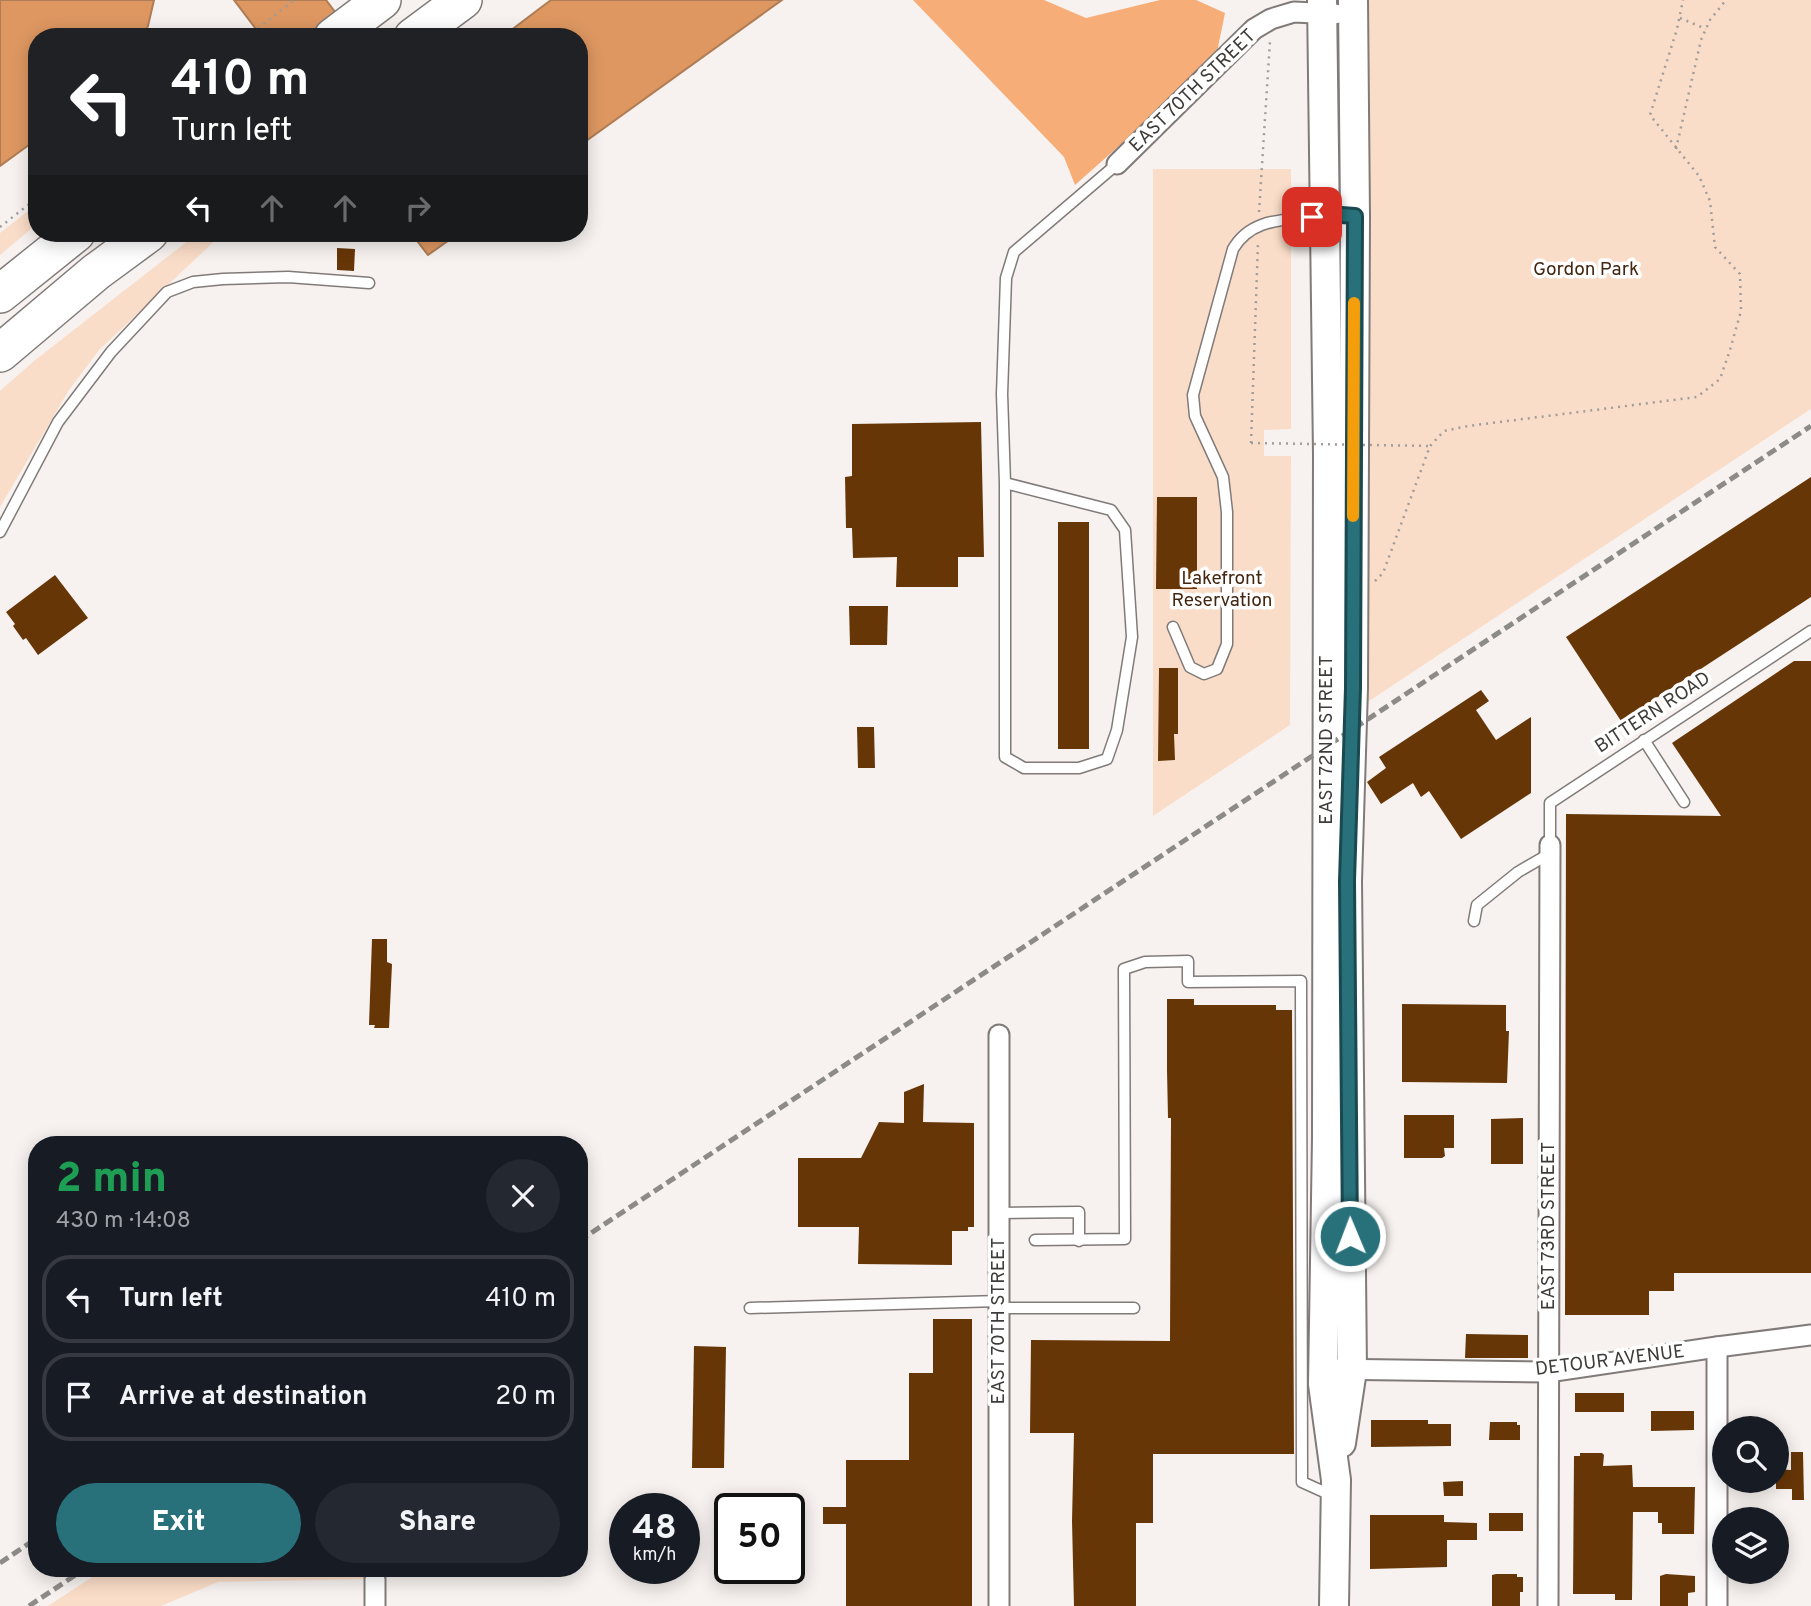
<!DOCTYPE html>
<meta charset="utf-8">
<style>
:root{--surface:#171b24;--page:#242831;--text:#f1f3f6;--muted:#9ea1a6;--line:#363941;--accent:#28717a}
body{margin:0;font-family:Overpass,sans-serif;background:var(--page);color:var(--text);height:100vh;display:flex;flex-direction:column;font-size:26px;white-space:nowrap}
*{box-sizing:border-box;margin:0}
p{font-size:23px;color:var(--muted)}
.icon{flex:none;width:38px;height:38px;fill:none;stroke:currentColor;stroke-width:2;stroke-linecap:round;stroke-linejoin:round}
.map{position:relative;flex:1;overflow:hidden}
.panel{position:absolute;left:28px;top:1136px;width:560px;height:441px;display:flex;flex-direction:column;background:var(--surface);border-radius:28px;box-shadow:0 4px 18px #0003}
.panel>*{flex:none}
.hud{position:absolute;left:28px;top:28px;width:560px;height:214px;border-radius:28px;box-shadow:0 4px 18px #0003;background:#202124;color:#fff;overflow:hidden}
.buttons{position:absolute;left:1712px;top:1416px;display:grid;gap:14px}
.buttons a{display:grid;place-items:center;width:77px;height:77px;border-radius:50%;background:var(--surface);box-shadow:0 4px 18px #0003;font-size:35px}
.speed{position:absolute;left:609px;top:1493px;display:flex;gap:14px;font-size:35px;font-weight:700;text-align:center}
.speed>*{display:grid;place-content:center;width:91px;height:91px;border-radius:50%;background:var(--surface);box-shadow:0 4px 18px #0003;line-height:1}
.speed small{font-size:18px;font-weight:400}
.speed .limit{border:4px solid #111;border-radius:10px;background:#fff;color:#111}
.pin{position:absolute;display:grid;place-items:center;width:60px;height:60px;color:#fff;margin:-30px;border-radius:14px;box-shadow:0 4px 10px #0006}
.me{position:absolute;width:77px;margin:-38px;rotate:359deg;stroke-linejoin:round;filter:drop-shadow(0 0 5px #0008)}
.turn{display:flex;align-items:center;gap:24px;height:147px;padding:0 28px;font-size:32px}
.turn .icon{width:91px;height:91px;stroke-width:2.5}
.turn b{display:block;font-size:49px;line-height:60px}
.lanes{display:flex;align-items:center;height:66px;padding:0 28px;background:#0003;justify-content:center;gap:35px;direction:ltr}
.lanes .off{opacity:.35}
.round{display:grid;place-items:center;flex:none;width:74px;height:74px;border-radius:37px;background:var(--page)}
.head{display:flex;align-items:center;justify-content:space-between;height:119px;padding:0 28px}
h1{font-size:42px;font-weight:800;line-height:52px;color:#1e9e55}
.primary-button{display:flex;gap:14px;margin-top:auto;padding:14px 28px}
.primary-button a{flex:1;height:80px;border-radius:42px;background:var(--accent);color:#fff;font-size:28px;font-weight:800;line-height:80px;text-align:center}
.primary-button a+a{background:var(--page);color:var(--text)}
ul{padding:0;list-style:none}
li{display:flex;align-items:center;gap:21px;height:88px;margin:0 14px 10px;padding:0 14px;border:4px solid var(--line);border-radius:28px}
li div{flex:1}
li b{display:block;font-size:26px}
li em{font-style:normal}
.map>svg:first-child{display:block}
.green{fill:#faddc8}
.forest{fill:#f6ad77}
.water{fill:#de9761;stroke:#ae7c55;stroke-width:2}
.building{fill:#673607}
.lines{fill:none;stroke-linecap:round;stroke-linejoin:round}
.service-casing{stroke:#807b79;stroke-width:13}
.minor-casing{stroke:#807b79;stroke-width:23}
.secondary-casing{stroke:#807b79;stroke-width:32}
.motorway-casing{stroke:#807b79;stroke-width:40}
.path{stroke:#a09d9a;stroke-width:2.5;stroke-dasharray:2 5;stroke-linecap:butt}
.service{stroke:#fff;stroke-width:10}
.minor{stroke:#fff;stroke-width:19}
.secondary{stroke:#fff;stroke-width:28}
.motorway{stroke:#fff;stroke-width:37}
.rail{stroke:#8d8b88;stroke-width:5;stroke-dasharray:10 5;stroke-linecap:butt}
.path-bridge{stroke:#a09d9a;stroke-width:2.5;stroke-dasharray:2 5;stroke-linecap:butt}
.route-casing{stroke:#1a494f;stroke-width:18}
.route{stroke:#28717a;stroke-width:12}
.slow{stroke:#f59e0b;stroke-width:12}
.labels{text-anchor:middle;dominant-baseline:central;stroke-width:7;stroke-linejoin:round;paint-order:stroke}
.street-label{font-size:19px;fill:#3d3c3a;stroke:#fff}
.park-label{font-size:19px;fill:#442710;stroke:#fff}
</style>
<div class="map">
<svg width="1811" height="1606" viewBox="0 0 1811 1606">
<rect width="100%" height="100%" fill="#f7f2ef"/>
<g class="green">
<path d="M1359 0H1811V409L1360 707Z"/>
<path d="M1153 169H1291V429L1264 430V456H1291L1290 725 1153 816Z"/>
<path d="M37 204V224L0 255V233Z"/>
<path d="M198 233H223L99 350 69 390 0 507V391L34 361Z"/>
<path d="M106 1568H374L375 1579 218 1582 161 1606H48Z"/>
</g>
<path class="forest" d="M913 0H1044L1086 18 1160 0H1196L1225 13 1217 52 1164 106 1075 185 1064 157Z"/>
<g class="water">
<path d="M0 0H154L148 26 143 37H37V139L0 166Z"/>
<path d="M234 0H326L354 37H262Z"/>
<path d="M551 0H782L579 146V37H502Z"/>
<path d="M411 233H459L428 255Z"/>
</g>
<g class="building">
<path d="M337 248 355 249 354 271 337 270Z"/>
<path d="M981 422 984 557H958V587H896L897 557 853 558 852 528H846L845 477 852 476V424Z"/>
<path d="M1811 477V597L1621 721 1566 637Z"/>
<path d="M1157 497H1197V589H1156Z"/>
<rect x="1058" y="522" width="31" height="227"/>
<path d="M55 575 88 618 38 655 26 638 23 640 13 626 15 624 6 612Z"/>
<path d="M849 606H888L887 645H850Z"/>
<path d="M1794 661H1811V1273H1674V1291H1649V1315H1565L1566 814 1721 816 1672 743Z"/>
<path d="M1159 668H1178V734H1174L1175 760 1158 761Z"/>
<path d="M1481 690 1489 701 1476 710 1496 740 1531 717V793L1461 839 1429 791 1421 797 1413 783 1381 804 1367 782 1386 768 1379 757Z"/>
<path d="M857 727H874L875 768H858Z"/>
<path d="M372 939H387V962L392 964 389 1028H374L375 1025H369Z"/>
<path d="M1167 999H1194V1005H1276V1010H1292L1294 1454H1153V1523H1136V1606H1074L1072 1521 1074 1433H1030L1031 1340 1170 1341 1171 1118H1168L1167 1070Z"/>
<path d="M1402 1004 1506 1005V1031H1509L1507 1083 1402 1082Z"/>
<path d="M924 1084 923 1122 974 1123V1227H968V1231H952V1265L858 1264 859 1227H798V1158H861L879 1122 904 1123V1092Z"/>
<path d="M1404 1115H1454V1148H1444L1445 1156 1442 1158H1404Z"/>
<path d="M1523 1118V1164H1491V1119Z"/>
<path d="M933 1319H972V1606H846V1524H823V1507H846V1460H909V1373H933Z"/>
<path d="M1466 1334 1528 1335V1358H1465Z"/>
<path d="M694 1346 726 1347 724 1468H692Z"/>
<rect x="1575" y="1393" width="49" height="19"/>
<path d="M1651 1411H1694V1430L1651 1431Z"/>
<path d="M1371 1420H1428V1424H1451V1446L1371 1447Z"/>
<path d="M1490 1422H1517V1425H1520V1440H1489Z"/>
<path d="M1791 1452H1803L1804 1500H1792V1489H1776V1469L1791 1470Z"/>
<path d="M1580 1453H1602L1604 1455 1603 1466 1632 1465 1633 1487H1695L1694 1534H1662V1523H1658V1512H1633L1632 1600H1615V1594H1573L1574 1456H1580Z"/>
<path d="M1463 1481V1496H1444L1443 1482Z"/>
<rect x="1489" y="1513" width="34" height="18"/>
<path d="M1370 1515H1444V1522L1477 1523V1540H1447V1567L1370 1569Z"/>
<path d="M1496 1574H1517V1577H1523V1592H1520V1606H1492V1575Z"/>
<path d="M1666 1574 1695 1576V1592L1688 1593V1606H1660V1576Z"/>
</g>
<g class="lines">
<defs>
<g id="service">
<path d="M1005 483 1111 510 1125 530 1132 637 1117 730 1107 759 1079 768H1024L1005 757V483L1002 394 1006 278 1014 252 1117 164"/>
<path d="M0 532 58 422 111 352 167 292 193 282 223 279 288 277 369 283"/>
<path d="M1173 627 1190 667 1204 674 1217 669 1227 644V512L1223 477 1195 416 1193 395 1233 249C1252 216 1288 221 1322 215"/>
<path d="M1644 740 1684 802"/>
<path d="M1550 845V803L1811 631"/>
<path d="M1474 921 1477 905 1518 872 1549 854"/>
<path d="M999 1213 1079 1212V1241"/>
<path d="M1035 1240 1125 1239 1124 969 1145 962 1188 961V982L1301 981 1302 1482 1333 1496"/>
<path d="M750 1308 999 1301"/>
<path d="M999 1308H1134"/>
</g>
<g id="minor">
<path d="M1117 164 1254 29 1271 19 1294 12 1335 14"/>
<path d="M1717 1347V1606"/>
<path d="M1324 1369 1548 1372 1717 1347 1811 1335"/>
<path d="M375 1579V1606"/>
<path d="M999 1606V1035"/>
<path d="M1548 1606 1550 845"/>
</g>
<g id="secondary">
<path d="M1322 0 1328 454 1327 1138 1323 1384 1336 1480 1334 1606"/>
<path d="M1341 1443 1352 1370 1347 881 1353 688 1355 216 1353 0"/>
</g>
<g id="motorway">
<path d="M333 37 382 0"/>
<path d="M413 37 463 0"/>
<path d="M0 294 76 233"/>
<path d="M0 353 96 272 149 233"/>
</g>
</defs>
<use href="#service" class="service-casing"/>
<use href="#minor" class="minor-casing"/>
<use href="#secondary" class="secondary-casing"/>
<use href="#motorway" class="motorway-casing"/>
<g class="path">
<path d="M1680 18 1706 29"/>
<path d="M247 37 294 0"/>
<path d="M1676 149 1701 40 1710 20 1726 0"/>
<path d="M1259 212 1270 41"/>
<path d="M0 227 37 198"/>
<path d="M1251 443 1258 243"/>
<path d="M1375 581 1383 573 1430 446 1444 431 1468 426 1697 397 1720 379 1730 350 1741 311 1740 274 1715 247 1710 201 1699 176 1650 115 1677 29 1683 0"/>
</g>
<use href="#service" class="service"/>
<use href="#minor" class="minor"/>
<use href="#secondary" class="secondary"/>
<use href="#motorway" class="motorway"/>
<g class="rail">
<path d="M579 1241 1811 426"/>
<path d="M0 1563 37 1538"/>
<path d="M29 1606 86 1568"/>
</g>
<path class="path-bridge" d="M1251 443 1430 446"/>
</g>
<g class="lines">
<defs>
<path id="route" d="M1312 217 1327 214 1355 216 1353 688 1347 881 1350 1236"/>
</defs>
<use href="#route" class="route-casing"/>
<use href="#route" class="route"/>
<path class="slow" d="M1353 516 1354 303"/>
</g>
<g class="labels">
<g class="street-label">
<text transform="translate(1193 91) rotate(-44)">EAST 70TH STREET</text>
<text transform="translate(1653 713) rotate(-33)">BITTERN ROAD</text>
<text transform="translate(1327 740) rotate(-90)">EAST 72ND STREET</text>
<text transform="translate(1549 1226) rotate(-90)">EAST 73RD STREET</text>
<text transform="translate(999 1321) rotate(-90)">EAST 70TH STREET</text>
<text transform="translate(1610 1361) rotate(-7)">DETOUR AVENUE</text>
</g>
<g class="park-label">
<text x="1586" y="270">Gordon Park</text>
<text x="1222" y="579">Lakefront<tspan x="1222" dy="22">Reservation</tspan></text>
</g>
</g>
</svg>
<div class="buttons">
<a><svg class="icon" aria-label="search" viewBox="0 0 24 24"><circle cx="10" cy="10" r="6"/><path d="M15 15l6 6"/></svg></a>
<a><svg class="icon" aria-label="layers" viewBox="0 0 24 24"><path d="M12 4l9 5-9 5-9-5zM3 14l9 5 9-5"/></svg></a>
</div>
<div class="speed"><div>48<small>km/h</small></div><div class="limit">50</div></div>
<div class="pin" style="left:1312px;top:217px;background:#d93025"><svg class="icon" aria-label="arrive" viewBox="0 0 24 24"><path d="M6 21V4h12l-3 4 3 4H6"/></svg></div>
<svg class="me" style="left:1350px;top:1236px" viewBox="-20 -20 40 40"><circle r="17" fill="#28717a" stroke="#fff" stroke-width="3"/><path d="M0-11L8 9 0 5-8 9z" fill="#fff"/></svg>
<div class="hud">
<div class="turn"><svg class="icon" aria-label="left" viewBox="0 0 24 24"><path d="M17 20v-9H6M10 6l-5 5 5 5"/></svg><div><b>410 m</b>Turn left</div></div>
<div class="lanes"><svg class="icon" aria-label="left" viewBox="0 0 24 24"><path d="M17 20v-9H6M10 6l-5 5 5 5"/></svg><svg class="icon off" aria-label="ahead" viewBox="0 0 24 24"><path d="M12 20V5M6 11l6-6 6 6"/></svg><svg class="icon off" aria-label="ahead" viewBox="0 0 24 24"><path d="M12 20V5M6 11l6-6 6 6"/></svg><svg class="icon off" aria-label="right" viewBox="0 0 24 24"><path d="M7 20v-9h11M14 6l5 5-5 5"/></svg></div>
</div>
<section class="panel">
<div class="head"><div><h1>2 min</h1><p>430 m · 14:08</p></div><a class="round"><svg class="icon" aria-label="close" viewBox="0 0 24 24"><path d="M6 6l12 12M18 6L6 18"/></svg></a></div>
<ul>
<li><svg class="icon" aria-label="left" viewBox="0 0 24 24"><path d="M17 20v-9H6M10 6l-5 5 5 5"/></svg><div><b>Turn left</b></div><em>410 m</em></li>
<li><svg class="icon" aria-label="arrive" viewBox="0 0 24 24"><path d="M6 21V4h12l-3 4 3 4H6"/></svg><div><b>Arrive at destination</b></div><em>20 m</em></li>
</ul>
<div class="primary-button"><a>Exit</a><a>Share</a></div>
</section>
</div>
